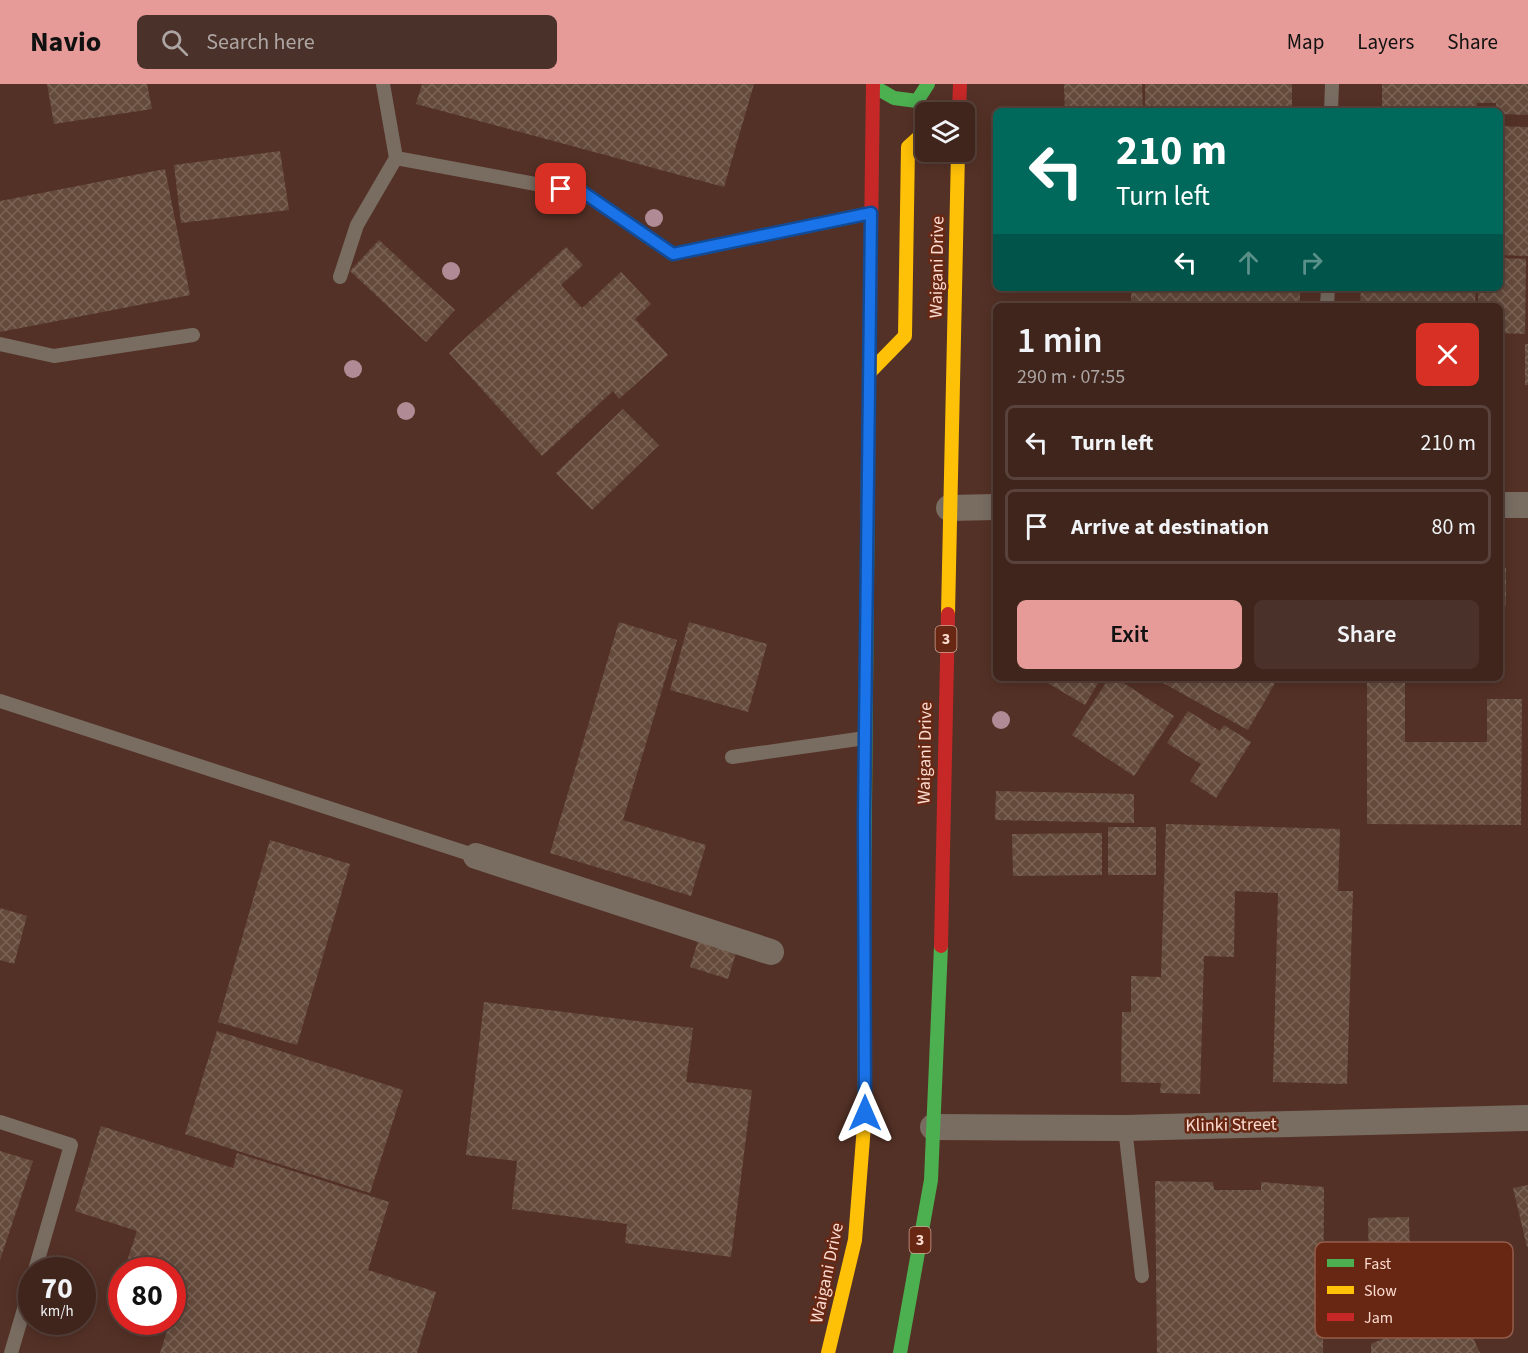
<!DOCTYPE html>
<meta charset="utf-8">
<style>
:root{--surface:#3f251c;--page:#4a3129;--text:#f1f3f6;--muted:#ada5a3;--line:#58423b;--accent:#e69b98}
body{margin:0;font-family:"Source Sans 3",sans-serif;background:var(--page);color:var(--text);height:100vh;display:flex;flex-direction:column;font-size:22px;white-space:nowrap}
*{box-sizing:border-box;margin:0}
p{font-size:20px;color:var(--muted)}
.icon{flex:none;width:33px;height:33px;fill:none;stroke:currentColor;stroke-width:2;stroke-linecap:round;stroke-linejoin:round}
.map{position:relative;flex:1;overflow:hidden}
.side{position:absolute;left:993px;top:219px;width:510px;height:378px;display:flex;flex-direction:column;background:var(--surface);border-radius:9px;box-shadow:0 3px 15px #0003,0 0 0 2px var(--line)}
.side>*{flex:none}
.top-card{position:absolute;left:993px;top:24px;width:510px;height:183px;border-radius:9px;box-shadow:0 3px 15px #0003,0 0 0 2px var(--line);background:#00695c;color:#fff;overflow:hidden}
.tools{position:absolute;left:915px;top:18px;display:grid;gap:12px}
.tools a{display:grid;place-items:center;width:60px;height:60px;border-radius:9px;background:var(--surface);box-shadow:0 3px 15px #0003,0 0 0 2px var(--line);font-size:30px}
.speed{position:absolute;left:18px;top:1173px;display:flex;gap:12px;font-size:30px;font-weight:700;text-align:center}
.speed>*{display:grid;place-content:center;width:78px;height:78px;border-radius:50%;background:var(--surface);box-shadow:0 3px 15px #0003,0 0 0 2px var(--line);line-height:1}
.speed small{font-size:15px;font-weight:400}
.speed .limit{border:9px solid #d22;background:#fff;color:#111}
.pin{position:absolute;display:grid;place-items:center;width:51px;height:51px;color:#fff;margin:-26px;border-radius:12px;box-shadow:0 3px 9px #0006}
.me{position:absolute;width:66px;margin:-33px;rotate:0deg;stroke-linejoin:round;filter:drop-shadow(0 0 4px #0008)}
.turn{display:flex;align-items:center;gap:21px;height:126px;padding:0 24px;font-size:27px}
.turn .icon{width:78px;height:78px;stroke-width:2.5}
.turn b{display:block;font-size:42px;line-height:51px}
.lanes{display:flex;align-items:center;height:57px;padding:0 24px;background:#0003;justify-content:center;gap:30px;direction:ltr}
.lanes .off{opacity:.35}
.round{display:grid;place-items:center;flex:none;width:63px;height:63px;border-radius:9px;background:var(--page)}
.head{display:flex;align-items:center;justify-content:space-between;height:102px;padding:0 24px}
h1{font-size:36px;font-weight:600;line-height:45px}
.button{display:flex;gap:12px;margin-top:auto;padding:12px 24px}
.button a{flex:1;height:69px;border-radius:9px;background:var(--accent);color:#111;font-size:24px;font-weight:600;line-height:69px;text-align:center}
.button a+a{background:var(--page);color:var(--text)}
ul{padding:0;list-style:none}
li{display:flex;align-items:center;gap:18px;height:75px;margin:0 12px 9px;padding:0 12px;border:3px solid var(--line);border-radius:9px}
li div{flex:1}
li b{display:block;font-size:22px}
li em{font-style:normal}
header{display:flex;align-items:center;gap:36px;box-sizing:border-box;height:84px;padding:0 30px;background:var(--accent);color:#111}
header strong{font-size:28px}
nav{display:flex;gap:33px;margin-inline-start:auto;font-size:21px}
.search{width:420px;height:54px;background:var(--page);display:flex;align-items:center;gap:15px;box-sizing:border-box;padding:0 21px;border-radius:9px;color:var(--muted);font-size:22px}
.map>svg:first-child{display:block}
.building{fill:url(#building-cross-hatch)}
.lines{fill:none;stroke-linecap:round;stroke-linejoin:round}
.lane{stroke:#796d62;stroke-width:14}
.street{stroke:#796d62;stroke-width:26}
.fast{stroke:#4caf50;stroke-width:14}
.slow{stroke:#ffc107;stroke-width:14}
.jam{stroke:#c62828;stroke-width:14}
.tree{fill:#b08b95}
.route-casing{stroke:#114b97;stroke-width:15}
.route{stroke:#1a73e8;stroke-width:10}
.labels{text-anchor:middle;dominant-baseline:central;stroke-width:5;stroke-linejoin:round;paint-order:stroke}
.shield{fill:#682712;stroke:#cfa497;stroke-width:1.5}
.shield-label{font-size:16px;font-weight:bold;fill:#fbdad0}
.street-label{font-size:18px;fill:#fbdad0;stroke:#682712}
.key{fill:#682712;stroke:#945d4b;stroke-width:1.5}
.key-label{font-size:16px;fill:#fbdad0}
</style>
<header>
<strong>Navio</strong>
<div class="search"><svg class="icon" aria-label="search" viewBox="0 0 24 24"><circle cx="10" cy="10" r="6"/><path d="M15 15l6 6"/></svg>Search here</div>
<nav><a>Map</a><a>Layers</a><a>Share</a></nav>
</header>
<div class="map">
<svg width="1528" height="1269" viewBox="0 0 1528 1269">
<defs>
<pattern id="building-cross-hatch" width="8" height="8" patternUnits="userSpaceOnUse" patternTransform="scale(1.5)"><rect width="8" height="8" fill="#644a3b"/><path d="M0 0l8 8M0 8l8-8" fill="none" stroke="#7b6456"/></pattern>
</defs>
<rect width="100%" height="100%" fill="#543126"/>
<g class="building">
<path d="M47 0H147L152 25 54 40Z"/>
<path d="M422 0H754L724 103 416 20Z"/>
<path d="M1064 0H1142L1143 27H1065Z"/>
<rect x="1145" y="0" width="147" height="27"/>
<path d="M1382 0H1528V31L1500 30V27H1496V19H1477V27H1382Z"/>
<path d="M1500 42 1528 43V172L1500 171Z"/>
<path d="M280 67 289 126 181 139 174 81Z"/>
<path d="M165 85 190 211 0 248V117Z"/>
<path d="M379 156 455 226 426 258 350 187Z"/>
<path d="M566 163 583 181 561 201 582 224 621 188 651 220 635 235 668 271 619 315 613 307 542 372 449 269Z"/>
<path d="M1500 174 1526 175 1525 250 1500 249V222H1478V204H1500Z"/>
<rect x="1131" y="204" width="169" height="18"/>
<path d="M1361 204H1476L1475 222H1360Z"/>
<path d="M1031 217 1096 219V222H1030Z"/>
<rect x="1525" y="260" width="3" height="41"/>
<path d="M623 325 659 361 592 426 556 389Z"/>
<path d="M1500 484H1506V521L1500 524Z"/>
<path d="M619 538 677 556 623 736 706 761 691 812 550 769Z"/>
<path d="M689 538 767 560 748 628 670 606Z"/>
<path d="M1039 594H1101L1085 621Z"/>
<path d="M1109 594H1116L1174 632 1134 692 1072 651Z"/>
<path d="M1154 594H1278L1248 646Z"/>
<path d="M1367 594H1405V658H1487V615H1522L1521 741 1367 740Z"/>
<path d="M1188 627 1220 647 1224 641 1251 658 1216 714 1190 697 1201 680 1167 659Z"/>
<path d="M996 707 1134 710V739L995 736Z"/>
<path d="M1166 740 1340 745 1338 807H1353L1347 1000 1273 998 1278 809 1235 807 1234 873 1204 872 1200 1010 1160 1009 1161 999 1121 998 1122 928H1131V892L1161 893Z"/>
<rect x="1108" y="743" width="48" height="48"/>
<path d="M1102 749V791L1013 792 1012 750Z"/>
<path d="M270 756 350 780 297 961 218 938Z"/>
<path d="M0 824 27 832 14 880 0 876Z"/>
<path d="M700 850 738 862 728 895 690 883Z"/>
<path d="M484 918 693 944 686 998 752 1006 731 1173 625 1159 627 1140 512 1125 517 1077 466 1071Z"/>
<path d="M217 947 403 1006 370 1109 185 1050Z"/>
<path d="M101 1042 233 1084 237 1069 389 1118 368 1186 436 1208 417 1269H160L170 1238H172L175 1221 172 1220V1186H124L137 1147 75 1127Z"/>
<path d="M0 1067 33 1077 0 1176Z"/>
<path d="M1155 1097 1213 1098 1214 1106H1261V1098L1324 1103 1323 1269H1157Z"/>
<path d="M1528 1101V1163H1527L1513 1104Z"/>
<path d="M1409 1133 1412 1242 1458 1221 1480 1269H1371V1260L1412 1242 1370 1243 1368 1134Z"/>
</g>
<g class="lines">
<g class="lane">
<path d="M1331 27 1332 0"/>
<path d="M396 74 584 109 673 170 871 129"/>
<path d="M340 193 357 141 396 74 383 0"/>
<path d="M1327 222 1328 204"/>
<path d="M0 260 54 272 193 251"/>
<path d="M0 617 476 772"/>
<path d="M732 673 865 654"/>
<path d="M0 1038 71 1061 35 1186"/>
<path d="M1125 1044 1142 1192"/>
<path d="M11 1269 32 1198"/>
</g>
<g class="street">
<path d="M1500 421H1528"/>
<path d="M949 424 996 423"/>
<path d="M476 772 771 868"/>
<path d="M933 1043 1125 1044 1528 1034"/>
</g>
<g class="fast">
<path d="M873 2 894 14 917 17 928 0"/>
<path d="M864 834 868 386"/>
<path d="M900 1269 931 1096 941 862"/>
</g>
<g class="slow">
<path d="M869 289 905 252 908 63 918 54 926 53"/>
<path d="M948 530 958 68"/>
<path d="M828 1269 855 1156 865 1029 864 834"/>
</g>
<g class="jam">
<path d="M959 28 960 0"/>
<path d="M868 386 873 0"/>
<path d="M941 862 948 530"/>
</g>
</g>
<g class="tree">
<circle cx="654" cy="134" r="9"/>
<circle cx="451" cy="187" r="9"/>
<circle cx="353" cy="285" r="9"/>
<circle cx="406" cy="327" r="9"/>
<circle cx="1001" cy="636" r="9"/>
</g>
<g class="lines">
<defs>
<path id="route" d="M561 105 584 109 673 170 871 129 864 736 865 1029"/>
</defs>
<use href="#route" class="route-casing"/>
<use href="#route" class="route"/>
</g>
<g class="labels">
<g class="shield">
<rect x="935.5" y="542" width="21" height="26" rx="4.5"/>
<rect x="909.5" y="1143" width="21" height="26" rx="4.5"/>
</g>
<g class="shield-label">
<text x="946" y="555">3</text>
<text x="920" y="1156">3</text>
</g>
<g class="street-label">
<text transform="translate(937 183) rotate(-89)">Waigani Drive</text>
<text transform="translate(925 669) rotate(-89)">Waigani Drive</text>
<text transform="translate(1231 1041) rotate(-1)">Klinki Street</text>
<text transform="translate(827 1189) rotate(-78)">Waigani Drive</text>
</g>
</g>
<rect x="1315" y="1158" width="198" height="96" rx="9" class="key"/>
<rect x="1327" y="1175" width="27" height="8" fill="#4caf50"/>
<rect x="1327" y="1202" width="27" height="8" fill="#ffc107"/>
<rect x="1327" y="1229" width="27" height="8" fill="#c62828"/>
<g class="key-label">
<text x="1364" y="1185">Fast</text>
<text x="1364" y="1212">Slow</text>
<text x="1364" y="1239">Jam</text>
</g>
</svg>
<div class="tools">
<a><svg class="icon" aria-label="layers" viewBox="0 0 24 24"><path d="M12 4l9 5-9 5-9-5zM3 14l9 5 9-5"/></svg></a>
</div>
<div class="speed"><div>70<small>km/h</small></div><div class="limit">80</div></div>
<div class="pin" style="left:561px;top:105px;background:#d93025"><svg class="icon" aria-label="arrive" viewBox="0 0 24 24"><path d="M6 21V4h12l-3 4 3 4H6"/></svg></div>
<svg class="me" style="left:865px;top:1029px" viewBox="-20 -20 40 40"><path d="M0-17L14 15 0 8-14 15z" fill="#1a73e8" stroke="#fff" stroke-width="4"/></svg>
<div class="top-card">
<div class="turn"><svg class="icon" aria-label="left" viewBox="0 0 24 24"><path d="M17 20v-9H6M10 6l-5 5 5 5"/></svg><div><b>210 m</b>Turn left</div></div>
<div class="lanes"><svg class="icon" aria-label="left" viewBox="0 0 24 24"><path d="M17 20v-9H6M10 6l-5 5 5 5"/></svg><svg class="icon off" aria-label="ahead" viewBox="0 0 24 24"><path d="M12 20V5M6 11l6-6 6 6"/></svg><svg class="icon off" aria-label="right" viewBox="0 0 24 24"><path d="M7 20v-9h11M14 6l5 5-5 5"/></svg></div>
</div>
<section class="side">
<div class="head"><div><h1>1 min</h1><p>290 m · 07:55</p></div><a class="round" style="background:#d93025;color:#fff"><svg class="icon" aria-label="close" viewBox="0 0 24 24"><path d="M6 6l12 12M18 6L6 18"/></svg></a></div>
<ul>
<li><svg class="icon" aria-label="left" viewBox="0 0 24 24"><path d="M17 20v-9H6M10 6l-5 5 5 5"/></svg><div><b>Turn left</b></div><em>210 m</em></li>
<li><svg class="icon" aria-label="arrive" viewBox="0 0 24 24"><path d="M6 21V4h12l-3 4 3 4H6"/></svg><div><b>Arrive at destination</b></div><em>80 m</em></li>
</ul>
<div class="button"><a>Exit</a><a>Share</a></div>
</section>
</div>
